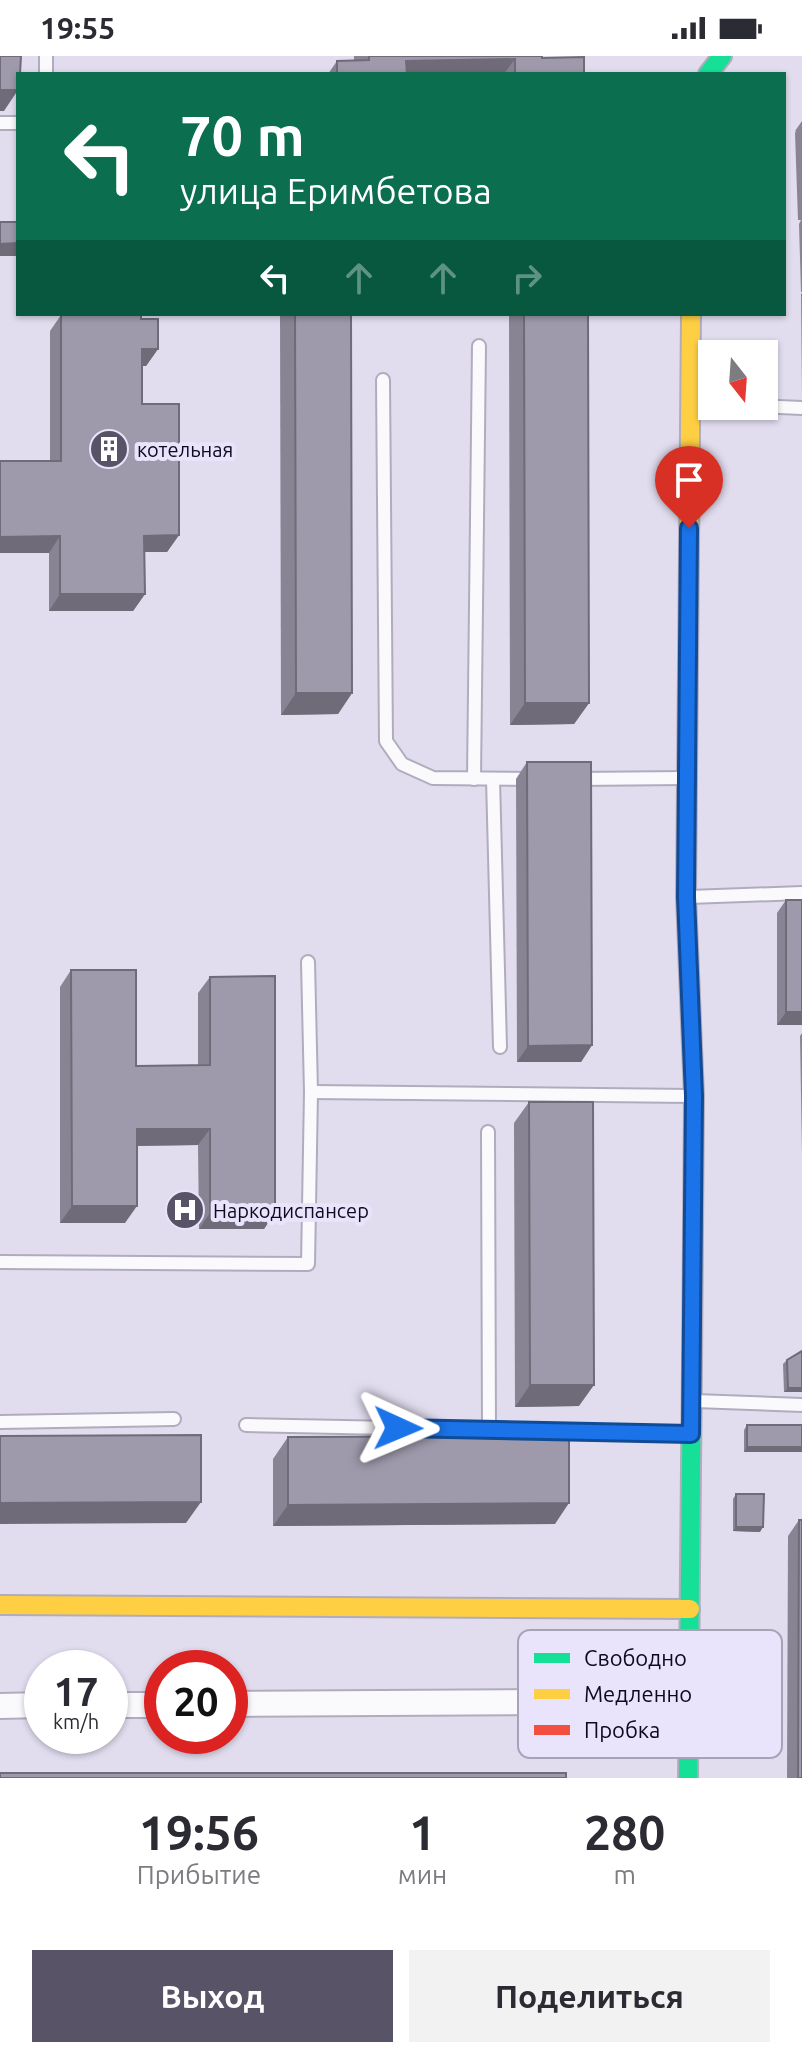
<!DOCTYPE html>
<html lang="ru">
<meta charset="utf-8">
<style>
:root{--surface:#fff;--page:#f2f2f3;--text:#2b2b33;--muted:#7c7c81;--accent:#585366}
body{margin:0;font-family:Ubuntu,sans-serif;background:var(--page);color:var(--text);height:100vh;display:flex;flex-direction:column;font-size:30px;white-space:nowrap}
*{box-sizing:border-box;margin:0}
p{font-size:26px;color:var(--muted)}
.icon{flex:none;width:44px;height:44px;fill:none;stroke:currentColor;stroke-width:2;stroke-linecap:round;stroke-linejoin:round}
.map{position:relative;height:1722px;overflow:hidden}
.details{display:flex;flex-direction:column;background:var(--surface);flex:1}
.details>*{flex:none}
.guide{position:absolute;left:16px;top:16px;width:770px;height:244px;border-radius:0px;box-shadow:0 2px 6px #0004;background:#0b6e4f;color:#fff;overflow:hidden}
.needle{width:52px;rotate:163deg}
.controls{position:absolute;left:698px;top:284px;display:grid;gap:16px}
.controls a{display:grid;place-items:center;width:80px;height:80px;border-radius:0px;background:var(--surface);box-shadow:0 2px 6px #0004;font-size:40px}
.speed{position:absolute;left:24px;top:1594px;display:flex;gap:16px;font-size:40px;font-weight:700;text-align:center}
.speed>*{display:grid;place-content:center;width:104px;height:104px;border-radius:50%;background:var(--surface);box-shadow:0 2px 6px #0004;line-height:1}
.speed small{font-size:20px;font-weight:400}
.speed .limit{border:12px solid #d22;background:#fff;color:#111}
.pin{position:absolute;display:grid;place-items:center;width:68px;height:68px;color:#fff;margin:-82px -34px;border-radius:50% 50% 50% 0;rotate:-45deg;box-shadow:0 0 8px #0007}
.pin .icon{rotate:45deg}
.me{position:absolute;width:88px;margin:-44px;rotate:91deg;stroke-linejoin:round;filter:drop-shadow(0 0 6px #0008)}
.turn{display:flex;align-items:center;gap:28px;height:168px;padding:0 32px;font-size:36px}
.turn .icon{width:104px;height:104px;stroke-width:2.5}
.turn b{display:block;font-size:56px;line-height:68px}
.lanes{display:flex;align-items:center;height:76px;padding:0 32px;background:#0003;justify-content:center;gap:40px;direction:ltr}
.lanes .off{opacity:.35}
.eta{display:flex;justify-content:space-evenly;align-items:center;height:136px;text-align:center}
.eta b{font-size:48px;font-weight:700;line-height:56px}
.button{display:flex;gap:16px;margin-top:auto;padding:16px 32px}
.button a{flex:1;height:92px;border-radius:0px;background:var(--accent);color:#fff;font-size:32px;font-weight:700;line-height:92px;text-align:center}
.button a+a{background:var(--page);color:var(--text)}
.status{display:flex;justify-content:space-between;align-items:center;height:56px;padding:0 40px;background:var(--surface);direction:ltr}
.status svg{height:22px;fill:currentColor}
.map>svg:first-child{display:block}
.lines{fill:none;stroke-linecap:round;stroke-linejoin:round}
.lane-casing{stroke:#b0acbe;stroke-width:16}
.street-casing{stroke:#b0acbe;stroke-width:28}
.fast-casing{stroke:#b0acbe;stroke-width:22}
.slow-casing{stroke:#b0acbe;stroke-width:22}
.jam-casing{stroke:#b0acbe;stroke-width:22}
.lane{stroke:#fafafd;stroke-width:12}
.street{stroke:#fafafd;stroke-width:24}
.fast{stroke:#16e098;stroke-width:18}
.slow{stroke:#ffcf43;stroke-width:18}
.jam{stroke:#f24e42;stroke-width:18}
.wall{fill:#888493}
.shaded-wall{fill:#6f6b78}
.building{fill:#9e99ab;stroke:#6f6b78;stroke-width:2}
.route-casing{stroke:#114b97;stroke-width:20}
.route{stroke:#1a73e8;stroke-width:14}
.labels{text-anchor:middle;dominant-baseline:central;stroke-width:8;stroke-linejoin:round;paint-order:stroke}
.poi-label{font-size:20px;fill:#0e091c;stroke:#e9e4fb;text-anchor:start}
.key{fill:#e9e4fb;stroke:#a7a2b8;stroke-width:2}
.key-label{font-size:22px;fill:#0e091c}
</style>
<div class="status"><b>19:55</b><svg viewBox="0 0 49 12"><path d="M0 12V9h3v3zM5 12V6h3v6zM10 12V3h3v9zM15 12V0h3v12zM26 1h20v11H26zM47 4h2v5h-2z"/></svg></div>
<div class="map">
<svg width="802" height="1722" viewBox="0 0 802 1722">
<rect width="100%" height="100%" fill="#e1ddef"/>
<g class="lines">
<defs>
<g id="lane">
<path d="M46 18V0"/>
<path d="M0 67H18"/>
<path d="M383 324 386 685 402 708 433 722 533 723"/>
<path d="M754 350 802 352"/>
<path d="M474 723 479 290"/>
<path d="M493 723 500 991"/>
<path d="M575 723 685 722"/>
<path d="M689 841 802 837"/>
<path d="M311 1036 691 1040"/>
<path d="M488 1076 489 1374"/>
<path d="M0 1206 308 1208 311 1036 308 906"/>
<path d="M695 1345 802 1349"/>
<path d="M0 1366 174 1363"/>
<path d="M246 1369 688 1378"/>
</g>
<g id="street">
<path d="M230 1648 689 1645"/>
<path d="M110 1649H162"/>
<path d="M0 1650 42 1649"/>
</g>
<g id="fast">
<path d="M708 18 722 0"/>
<path d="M688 1722 692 1308"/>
</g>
<g id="slow">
<path d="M691 258 686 841 691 966"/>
<path d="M0 1549 690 1553"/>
</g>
<path id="jam" d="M691 966 694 1040 692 1308"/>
</defs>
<use href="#lane" class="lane-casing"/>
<use href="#street" class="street-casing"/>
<use href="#fast" class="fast-casing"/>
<use href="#slow" class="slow-casing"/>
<use href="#jam" class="jam-casing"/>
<use href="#lane" class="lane"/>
<use href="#street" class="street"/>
<use href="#fast" class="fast"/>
<use href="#slow" class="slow"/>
<use href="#jam" class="jam"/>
</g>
<g class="wall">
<path d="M354 0H542V2L584 18H328L337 5H354Z"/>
<path d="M802 65V236H801L799 168 801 164H798L795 77 796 75H795Z"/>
<path d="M802 237V342L801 238Z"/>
<path d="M280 258H351L352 637 338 658 281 659Z"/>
<path d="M509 258H588L589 647 574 668 510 669Z"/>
<path d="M61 259 141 263 158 293 146 310H142V348L179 479 167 496H145V538L133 555H49V497H0V405H50V275Z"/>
<path d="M527 706 592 989 581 1006H517L516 723Z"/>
<path d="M786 844H802V969H777V857Z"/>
<path d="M71 914 136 1010 198 1009V937L210 921 275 1156 264 1173H199L198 1089 137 1090 125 1167H60V931Z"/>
<path d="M802 977V1098L800 980Z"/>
<path d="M529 1046 579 1350 515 1351 514 1067Z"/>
<path d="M787 1304 802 1336H784L783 1308Z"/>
<path d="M747 1369H802V1396H744V1374Z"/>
<path d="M288 1381 555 1468 273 1470V1403Z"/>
<path d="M736 1438 760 1476 733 1475V1443Z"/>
<path d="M799 1464 802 1722H787L788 1480Z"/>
</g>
<g class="shaded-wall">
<path d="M515 3 504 18H397L406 5Z"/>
<path d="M0 34H18L4 55H0Z"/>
<path d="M18 187V200H0V188Z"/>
<path d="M142 293H158L146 310H131Z"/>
<path d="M179 479 167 496H133L144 480Z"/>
<path d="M60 480 49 497H0V481Z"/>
<path d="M60 538H145L133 555H49Z"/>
<path d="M296 637H352L338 658 281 659Z"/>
<path d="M525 647H589L574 668 510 669Z"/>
<path d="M786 956H802V969H777Z"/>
<path d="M592 989 581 1006H517L528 990Z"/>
<path d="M137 1073H210L198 1089 125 1090Z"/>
<path d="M72 1150H137L125 1167H60Z"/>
<path d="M275 1156 264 1173H199L210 1157Z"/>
<path d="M530 1329H594L579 1350 515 1351Z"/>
<path d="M788 1332H802V1336H784Z"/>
<path d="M747 1391H802V1396H744Z"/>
<path d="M201 1446 186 1467 0 1468V1447Z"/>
<path d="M569 1447 555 1468 273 1470 288 1449Z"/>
<path d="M736 1471H763L760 1476 733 1475Z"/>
</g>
<g class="building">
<path d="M0 0H21L20 18H18V34H0Z"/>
<path d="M369 0H542V2L584 1V18H515V3L406 5 407 18H337V5L369 4Z"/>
<path d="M0 166H18V187L0 188Z"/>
<path d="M141 258V263H158V293H142V348H179V479L144 480 145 538H60V480L0 481V405H61V259Z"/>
<path d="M295 258H351L352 637H296Z"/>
<path d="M524 258H588L589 647H525Z"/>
<path d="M527 706H591L592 989 528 990Z"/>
<rect x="786" y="844" width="16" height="112"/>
<path d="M71 914H136V1010L210 1009V921L275 920V1156L210 1157V1073H137V1150H72Z"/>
<path d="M529 1046H593L594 1329H530Z"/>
<path d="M802 1295V1332H788L787 1304Z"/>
<rect x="747" y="1369" width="55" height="22"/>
<path d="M201 1379V1446L0 1447V1380Z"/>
<path d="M569 1380V1447L288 1449V1381Z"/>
<path d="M736 1438H764L763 1471H736Z"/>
<path d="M799 1464H802V1722H798Z"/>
<rect x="0" y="1717" width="566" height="5"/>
</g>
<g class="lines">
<defs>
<path id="route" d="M398 1372 691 1378 694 1040 686 841 689 472"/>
</defs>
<use href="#route" class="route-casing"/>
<use href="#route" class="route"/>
</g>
<defs>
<symbol id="building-disc" viewBox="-11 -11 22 22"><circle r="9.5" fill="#585366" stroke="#e9e4fb"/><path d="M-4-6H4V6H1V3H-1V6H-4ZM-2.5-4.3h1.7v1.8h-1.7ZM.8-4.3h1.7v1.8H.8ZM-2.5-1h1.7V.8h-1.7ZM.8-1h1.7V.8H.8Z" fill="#fff"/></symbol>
<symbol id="hospital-disc" viewBox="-11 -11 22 22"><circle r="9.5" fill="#585366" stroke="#e9e4fb"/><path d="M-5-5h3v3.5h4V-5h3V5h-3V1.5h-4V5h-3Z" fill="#fff"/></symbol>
</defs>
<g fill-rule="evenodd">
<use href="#building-disc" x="87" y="371" width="44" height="44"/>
<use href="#hospital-disc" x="163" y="1132" width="44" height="44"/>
</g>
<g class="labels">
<g class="poi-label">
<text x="137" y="393">котельная</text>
<text x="213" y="1154">Наркодиспансер</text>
</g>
</g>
<rect x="518" y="1574" width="264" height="128" rx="12" class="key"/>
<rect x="534" y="1597" width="36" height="10" fill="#16e098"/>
<rect x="534" y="1633" width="36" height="10" fill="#ffcf43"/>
<rect x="534" y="1669" width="36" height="10" fill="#f24e42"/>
<g class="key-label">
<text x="584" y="1610">Свободно</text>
<text x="584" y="1646">Медленно</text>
<text x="584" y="1682">Пробка</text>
</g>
</svg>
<div class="controls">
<a><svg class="needle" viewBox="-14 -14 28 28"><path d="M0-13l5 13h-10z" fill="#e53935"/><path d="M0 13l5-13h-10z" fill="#7c7c81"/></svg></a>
</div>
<div class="speed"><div>17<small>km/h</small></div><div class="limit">20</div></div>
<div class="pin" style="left:689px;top:472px;background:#d93025"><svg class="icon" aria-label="arrive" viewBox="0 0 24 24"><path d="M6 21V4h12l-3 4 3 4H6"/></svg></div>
<svg class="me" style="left:398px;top:1372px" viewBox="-20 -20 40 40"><path d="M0-17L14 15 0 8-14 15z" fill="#1a73e8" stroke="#fff" stroke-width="4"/></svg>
<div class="guide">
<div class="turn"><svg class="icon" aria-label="left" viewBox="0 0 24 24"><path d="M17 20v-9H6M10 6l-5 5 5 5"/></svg><div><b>70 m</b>улица Еримбетова</div></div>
<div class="lanes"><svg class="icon" aria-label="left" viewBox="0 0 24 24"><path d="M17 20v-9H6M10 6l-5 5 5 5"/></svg><svg class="icon off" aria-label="ahead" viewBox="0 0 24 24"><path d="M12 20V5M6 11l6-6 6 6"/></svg><svg class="icon off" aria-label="ahead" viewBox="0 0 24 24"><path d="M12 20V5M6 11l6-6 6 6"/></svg><svg class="icon off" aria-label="right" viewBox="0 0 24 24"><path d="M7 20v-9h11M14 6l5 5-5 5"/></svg></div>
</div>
</div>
<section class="details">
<div class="eta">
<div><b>19:56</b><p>Прибытие</p></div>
<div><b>1</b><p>мин</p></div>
<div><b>280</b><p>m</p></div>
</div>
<div class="button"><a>Выход</a><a>Поделиться</a></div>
</section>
